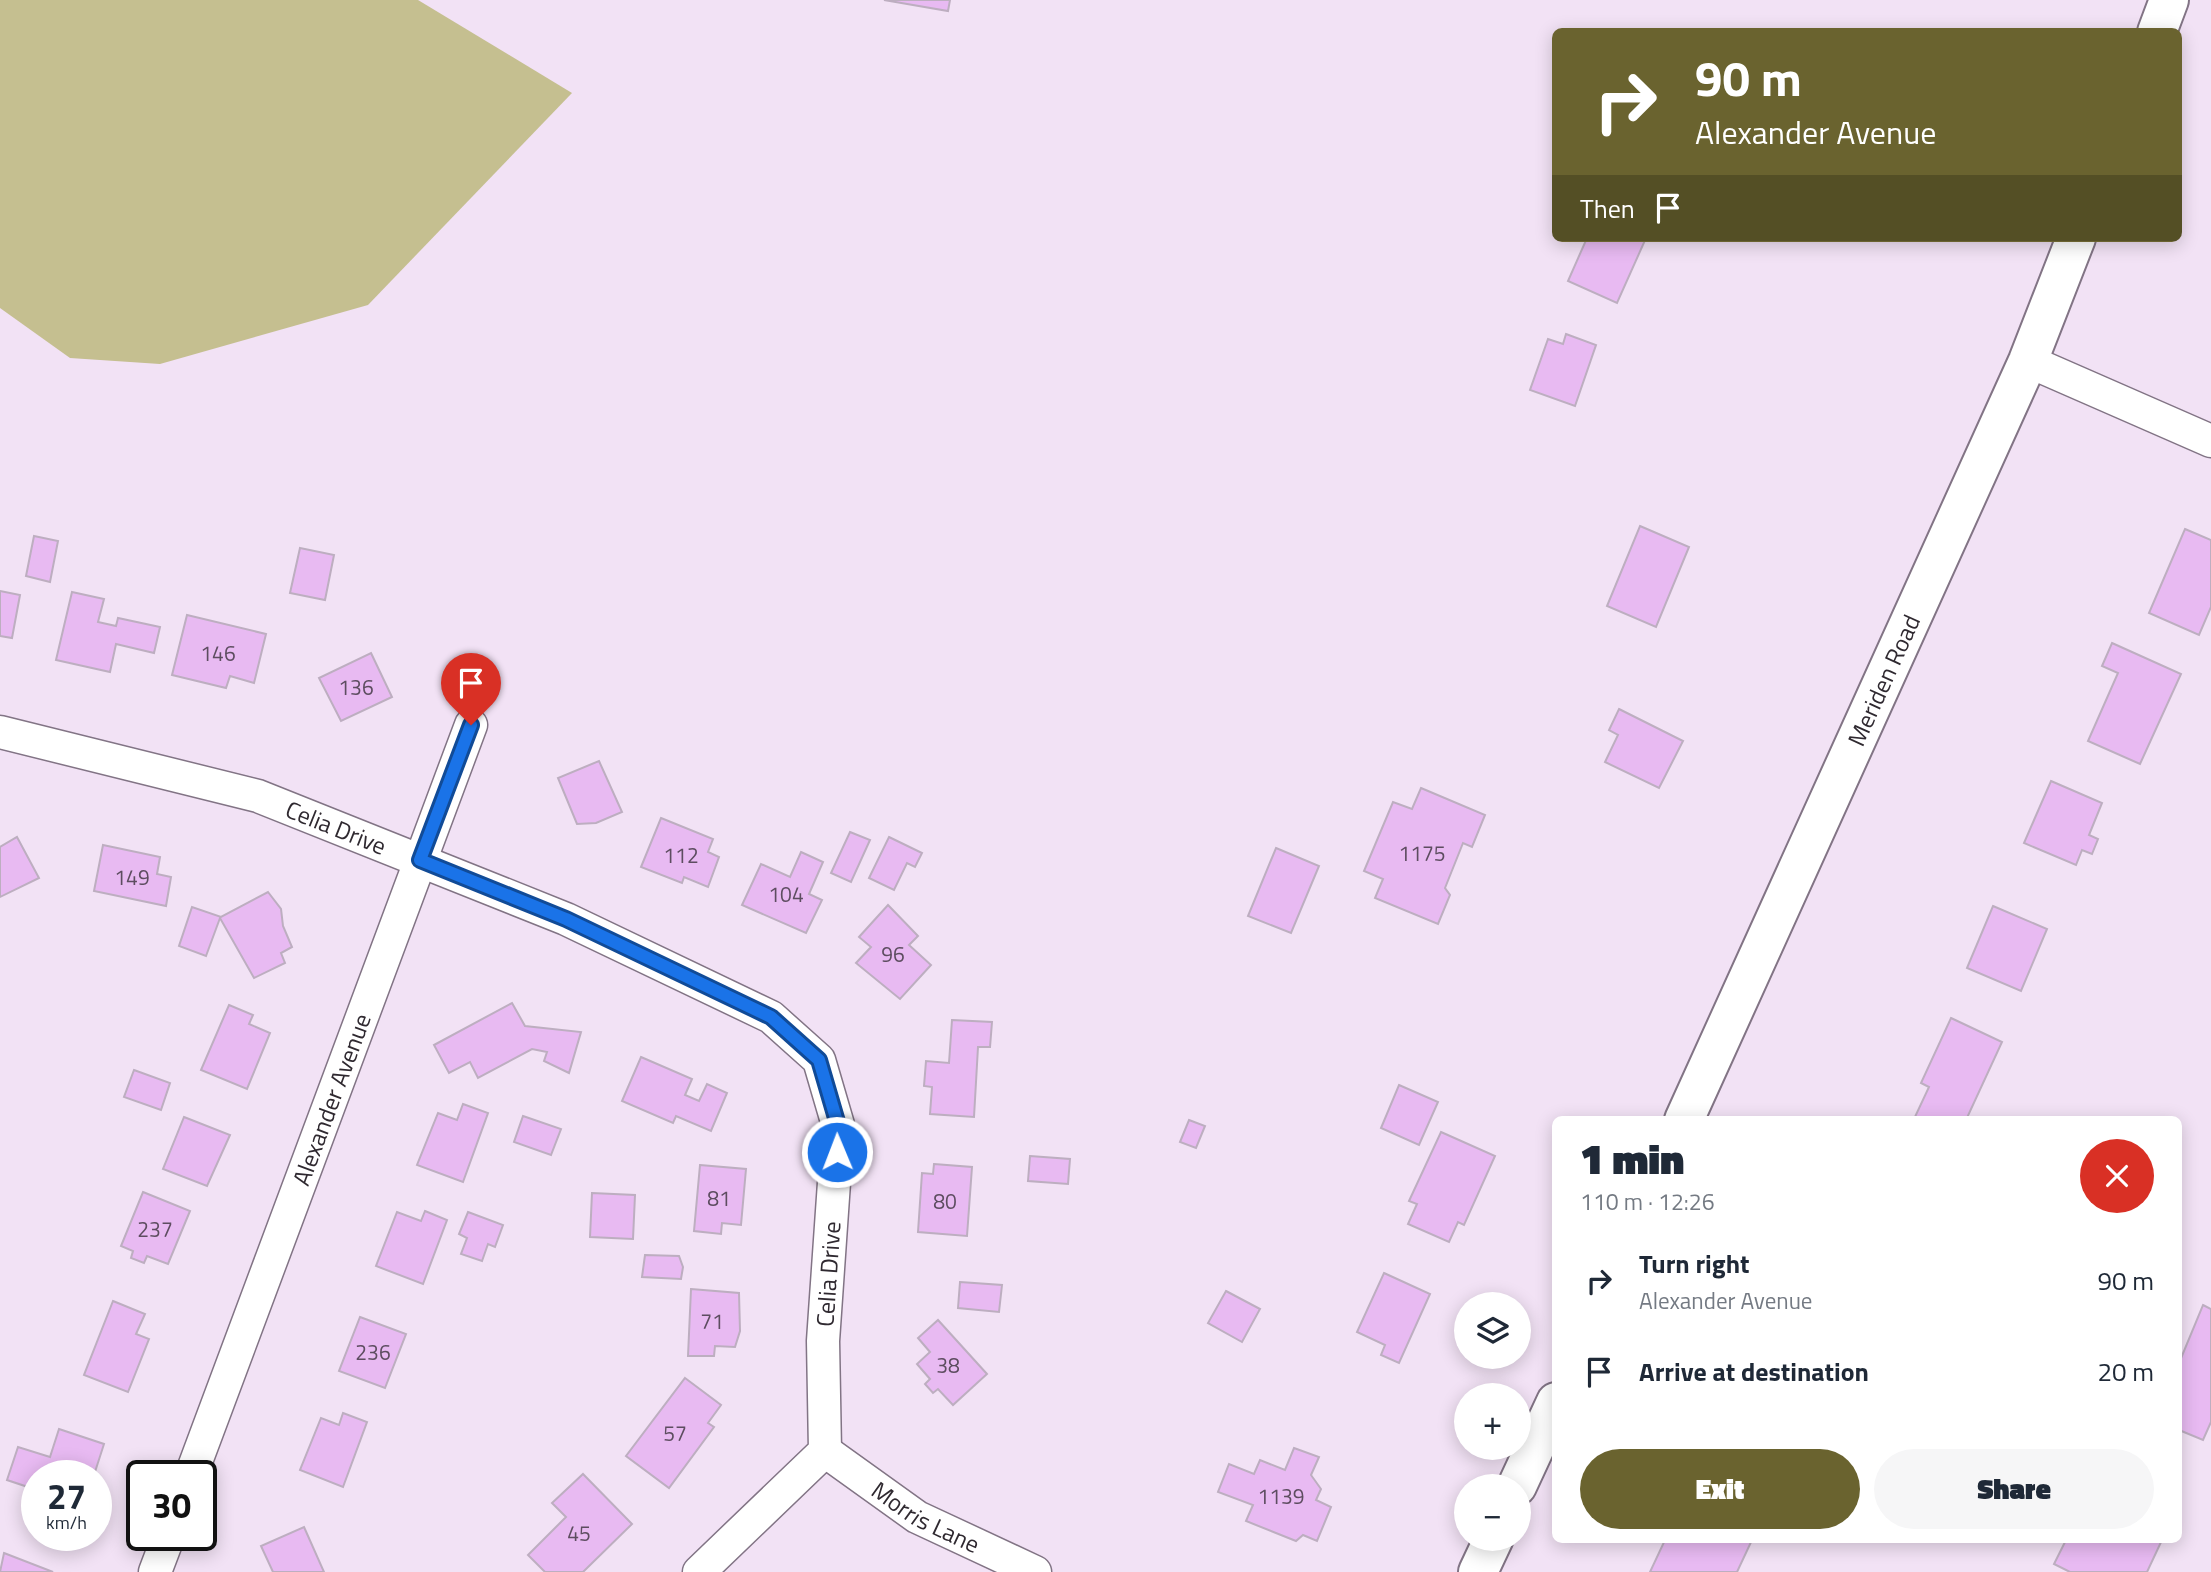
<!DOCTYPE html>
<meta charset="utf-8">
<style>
:root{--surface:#fff;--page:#f6f6f7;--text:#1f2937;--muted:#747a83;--accent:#6a632f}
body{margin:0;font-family:"Titillium Web",sans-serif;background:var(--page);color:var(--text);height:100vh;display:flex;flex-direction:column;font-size:26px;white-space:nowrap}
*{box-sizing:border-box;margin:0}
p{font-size:23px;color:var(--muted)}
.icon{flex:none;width:38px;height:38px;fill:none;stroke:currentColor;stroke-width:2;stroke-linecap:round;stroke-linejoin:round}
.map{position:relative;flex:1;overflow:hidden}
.sheet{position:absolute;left:1552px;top:1116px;width:630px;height:427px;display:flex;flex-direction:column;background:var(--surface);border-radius:10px;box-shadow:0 4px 18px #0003}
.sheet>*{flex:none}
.guide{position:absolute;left:1552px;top:28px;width:630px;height:214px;border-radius:10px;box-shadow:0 4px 18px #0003;background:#6a632f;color:#fff;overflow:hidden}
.tools{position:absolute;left:1454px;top:1292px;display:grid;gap:14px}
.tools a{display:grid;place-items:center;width:77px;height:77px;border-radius:50%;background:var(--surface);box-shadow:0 4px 18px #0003;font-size:35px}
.speed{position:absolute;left:21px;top:1460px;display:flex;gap:14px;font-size:35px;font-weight:700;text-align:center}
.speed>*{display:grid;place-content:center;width:91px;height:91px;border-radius:50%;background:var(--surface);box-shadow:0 4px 18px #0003;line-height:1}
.speed small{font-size:18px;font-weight:400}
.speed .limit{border:4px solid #111;border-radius:10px;background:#fff;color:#111}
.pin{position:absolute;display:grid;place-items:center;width:60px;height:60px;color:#fff;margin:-72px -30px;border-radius:50% 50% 50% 0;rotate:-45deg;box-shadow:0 0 7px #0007}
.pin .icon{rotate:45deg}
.me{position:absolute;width:77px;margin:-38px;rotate:359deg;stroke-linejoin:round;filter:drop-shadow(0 0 5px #0008)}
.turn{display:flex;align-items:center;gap:24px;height:147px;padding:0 28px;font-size:32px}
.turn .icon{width:91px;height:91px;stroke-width:2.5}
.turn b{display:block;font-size:49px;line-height:60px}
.then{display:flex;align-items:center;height:66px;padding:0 28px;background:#0003;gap:14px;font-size:26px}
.round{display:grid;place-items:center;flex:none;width:74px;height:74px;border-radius:37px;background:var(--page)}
.overview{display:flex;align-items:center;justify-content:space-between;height:119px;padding:0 28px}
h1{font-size:42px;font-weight:800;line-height:52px}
.cta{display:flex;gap:14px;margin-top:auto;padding:14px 28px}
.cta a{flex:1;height:80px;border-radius:42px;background:var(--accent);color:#fff;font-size:28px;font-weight:800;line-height:80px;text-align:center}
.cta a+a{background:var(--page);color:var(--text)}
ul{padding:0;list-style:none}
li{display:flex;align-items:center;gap:21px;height:91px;padding:0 28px}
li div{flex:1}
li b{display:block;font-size:26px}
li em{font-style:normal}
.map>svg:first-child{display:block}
.green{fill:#c5bf90}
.building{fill:#e8baf2;stroke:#bdaec0;stroke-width:2}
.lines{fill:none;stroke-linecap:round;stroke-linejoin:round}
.minor-casing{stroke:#827485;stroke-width:35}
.secondary-casing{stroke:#827485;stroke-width:42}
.minor{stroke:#fff;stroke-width:32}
.secondary{stroke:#fff;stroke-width:38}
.route-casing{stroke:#114b97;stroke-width:18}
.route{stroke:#1a73e8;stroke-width:12}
.labels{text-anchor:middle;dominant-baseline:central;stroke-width:5;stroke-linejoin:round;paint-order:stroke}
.number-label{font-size:21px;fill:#5d4d60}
.street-label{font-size:24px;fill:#2f2930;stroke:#fff}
</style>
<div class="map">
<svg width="2211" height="1572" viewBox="0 0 2211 1572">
<rect width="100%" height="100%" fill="#f2e2f5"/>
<path class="green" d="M0 0H418L572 93 368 305 160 364 70 358 0 308Z"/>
<g class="building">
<path d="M884 0H950L948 11Z"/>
<path d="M1587 238H1646L1617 303 1568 281Z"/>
<path d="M1566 334 1596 345 1575 406 1530 390 1548 339 1563 344Z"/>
<path d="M1640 526 1689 547 1656 627 1607 606Z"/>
<path d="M2185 529 2211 540V607L2199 635 2149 613Z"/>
<path d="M34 536 58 541 50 582 26 576Z"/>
<path d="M300 548 334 555 325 600 290 593Z"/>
<path d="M0 591 20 595 12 638 0 636Z"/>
<path d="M72 592 104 599 98 622 116 626 118 618 160 627 154 653 116 644 110 672 56 660Z"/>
<path d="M187 615 266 634 254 683 230 676 226 688 172 675Z"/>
<path d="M2112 643 2181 674 2140 764 2088 741 2118 673 2102 666Z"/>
<path d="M371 653 392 697 341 721 319 678Z"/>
<path d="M1619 709 1683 741 1659 788 1605 762 1618 735 1609 730Z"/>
<path d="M599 761 622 812 596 823 577 824 558 778Z"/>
<path d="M2051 781 2102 803 2089 835 2098 839 2092 854 2082 850 2076 865 2024 843Z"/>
<path d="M1421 788 1485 815 1472 847 1463 843 1445 888 1450 895 1438 924 1375 898 1383 879 1364 871 1393 802 1412 809Z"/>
<path d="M661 818 713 839 708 852 719 857 708 887 684 877 682 883 641 867Z"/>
<path d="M850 832 870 840 851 882 831 873Z"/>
<path d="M17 837 39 878 0 897V847Z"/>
<path d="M889 837 922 853 915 867 907 863 894 890 869 878Z"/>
<path d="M103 845 160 857 157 874 171 877 166 906 94 891Z"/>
<path d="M1276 848 1319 866 1291 933 1248 916Z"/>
<path d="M801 852 823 862 809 894 822 900 806 933 742 905 761 864 790 877Z"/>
<path d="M268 892 281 909 283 926 292 947 281 953 285 963 254 978 220 918 206 956 179 946 192 907 221 917Z"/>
<path d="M888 905 918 936 909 945 931 965 900 999 856 963 871 947 859 937Z"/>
<path d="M1993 906 2047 929 2021 991 1967 968Z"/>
<path d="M512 1003 525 1026 581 1032 569 1073 544 1061 547 1052 532 1049 478 1078 470 1062 449 1073 434 1045Z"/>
<path d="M229 1005 253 1015 249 1024 270 1033 247 1089 201 1070Z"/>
<path d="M1951 1018 2002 1042 1966 1120H1916L1914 1119 1929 1087 1921 1083Z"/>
<path d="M952 1020 992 1022 990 1047H978L974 1117 930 1114 932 1087 924 1086 926 1061 949 1063Z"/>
<path d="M641 1057 692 1079 685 1095 699 1101 707 1084 727 1093 711 1131 676 1116 673 1123 622 1101Z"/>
<path d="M134 1070 170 1083 161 1110 124 1097Z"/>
<path d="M1399 1085 1438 1102 1419 1145 1381 1128Z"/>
<path d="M463 1104 488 1113 463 1182 417 1165 438 1113 457 1120Z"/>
<path d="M523 1116 561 1129 551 1155 514 1142Z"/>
<path d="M184 1117 230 1135 207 1186 163 1169Z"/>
<path d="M1189 1120 1205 1126 1196 1148 1180 1142Z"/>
<path d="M1441 1132 1495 1156 1464 1225 1458 1222 1449 1242 1408 1224 1417 1204 1409 1201Z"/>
<path d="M1030 1156 1070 1159 1068 1184 1028 1181Z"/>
<path d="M934 1164 972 1167 967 1236 918 1232 922 1173 933 1174Z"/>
<path d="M700 1165 746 1169 741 1225 722 1223 721 1234 694 1231Z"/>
<path d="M143 1192 190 1211 168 1264 147 1256 144 1263 131 1258 133 1251 121 1246Z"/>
<path d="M592 1193 635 1195 633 1239 590 1237Z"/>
<path d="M425 1211 447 1220 423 1284 376 1266 397 1212 421 1221Z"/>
<path d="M468 1212 503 1225 495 1247 488 1244 482 1261 461 1254 467 1238 459 1234Z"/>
<path d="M645 1255 679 1256 683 1267 681 1279 642 1277Z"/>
<path d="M1384 1273 1430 1294 1399 1363 1381 1355 1385 1345 1357 1332Z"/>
<path d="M960 1282 1002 1285 999 1312 958 1308Z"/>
<path d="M691 1289 739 1293 740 1331 735 1347 715 1346 714 1356H688Z"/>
<path d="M1226 1291 1260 1309 1242 1342 1208 1323Z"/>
<path d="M113 1301 145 1314 136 1334 149 1339 128 1392 84 1375Z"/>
<path d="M2203 1305 2211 1309V1422L2203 1440 2179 1430V1363Z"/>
<path d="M360 1317 406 1334 385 1388 339 1371Z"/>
<path d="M938 1320 987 1374 953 1405 938 1389 933 1393 925 1384 930 1379 917 1364 930 1352 918 1338Z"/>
<path d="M685 1378 721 1405 708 1423 714 1427 669 1488 626 1456Z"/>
<path d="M343 1413 367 1422 343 1487 300 1470 321 1418 339 1425Z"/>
<path d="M59 1429 104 1444 94 1475H37V1490L7 1480 18 1447 50 1457Z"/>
<path d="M1294 1448 1319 1457 1311 1475 1321 1489 1316 1500 1331 1507 1317 1541 1303 1535 1296 1541 1246 1521 1253 1505 1218 1492 1229 1464 1254 1474 1260 1460 1285 1470Z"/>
<path d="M583 1474 632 1524 583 1572H545L528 1555 566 1517 552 1503Z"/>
<path d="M304 1527 324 1572H273L261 1546Z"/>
<path d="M1665 1540H1752L1737 1572H1650Z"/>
<path d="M2066 1540H2162L2147 1572H2070L2054 1564Z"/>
<path d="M4 1553 53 1572H0Z"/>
</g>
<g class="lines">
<defs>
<g id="minor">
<path d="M2028 361 2211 441"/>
<path id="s1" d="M0 732 258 796 566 919 771 1017 819 1060 838 1125 823 1341 825 1451 699 1572"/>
<path id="s2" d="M825 1451 917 1517 1035 1572"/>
<path id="s3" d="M191 1475 471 725"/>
<path d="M155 1572 169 1535"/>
</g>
<g id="secondary">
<path d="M2157 32 2169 0"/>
<path id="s4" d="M1684 1120 2028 361 2076 238"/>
<path d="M1517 1486 1556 1402"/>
<path d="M1478 1572 1494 1538"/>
</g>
</defs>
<use href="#minor" class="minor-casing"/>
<use href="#secondary" class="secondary-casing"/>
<use href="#minor" class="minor"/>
<use href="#secondary" class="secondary"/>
</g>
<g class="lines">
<defs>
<path id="route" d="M471 725 420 860 566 919 771 1017 819 1060 838 1125 837 1152"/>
</defs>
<use href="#route" class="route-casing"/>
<use href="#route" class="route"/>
</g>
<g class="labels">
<g class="number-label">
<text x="218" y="653">146</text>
<text x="356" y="687">136</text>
<text x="1422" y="853">1175</text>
<text x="681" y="855">112</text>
<text x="132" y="877">149</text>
<text x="786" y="894">104</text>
<text x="893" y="954">96</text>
<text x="719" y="1198">81</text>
<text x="945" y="1201">80</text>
<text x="155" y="1229">237</text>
<text x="712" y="1321">71</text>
<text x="373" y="1352">236</text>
<text x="948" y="1365">38</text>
<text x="675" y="1433">57</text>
<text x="1281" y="1496">1139</text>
<text x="579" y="1533">45</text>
</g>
<g class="street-label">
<text stroke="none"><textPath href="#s4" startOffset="483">Meriden Road</textPath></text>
<text stroke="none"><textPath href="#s1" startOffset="350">Celia Drive</textPath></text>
<text stroke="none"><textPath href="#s3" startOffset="401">Alexander Avenue</textPath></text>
<text transform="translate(828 1274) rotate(-86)">Celia Drive</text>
<text stroke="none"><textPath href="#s2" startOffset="121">Morris Lane</textPath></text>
</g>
</g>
</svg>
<div class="tools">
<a><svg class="icon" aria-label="layers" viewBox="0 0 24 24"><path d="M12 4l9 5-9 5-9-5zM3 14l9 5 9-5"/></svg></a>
<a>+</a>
<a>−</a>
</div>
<div class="speed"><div>27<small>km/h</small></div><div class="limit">30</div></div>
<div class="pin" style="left:471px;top:725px;background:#d93025"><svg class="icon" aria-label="arrive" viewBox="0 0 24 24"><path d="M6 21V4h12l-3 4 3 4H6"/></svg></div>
<svg class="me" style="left:837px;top:1152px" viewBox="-20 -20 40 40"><circle r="17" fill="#1a73e8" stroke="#fff" stroke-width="3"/><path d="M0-11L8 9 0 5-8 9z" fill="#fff"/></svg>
<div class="guide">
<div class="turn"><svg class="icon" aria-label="right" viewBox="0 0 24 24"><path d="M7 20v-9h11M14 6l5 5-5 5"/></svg><div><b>90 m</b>Alexander Avenue</div></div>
<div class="then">Then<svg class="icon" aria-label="arrive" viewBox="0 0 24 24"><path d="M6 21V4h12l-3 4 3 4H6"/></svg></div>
</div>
<section class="sheet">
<div class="overview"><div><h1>1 min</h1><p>110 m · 12:26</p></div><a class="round" style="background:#d93025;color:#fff"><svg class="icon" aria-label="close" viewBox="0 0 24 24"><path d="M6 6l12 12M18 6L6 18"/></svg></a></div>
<ul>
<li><svg class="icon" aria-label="right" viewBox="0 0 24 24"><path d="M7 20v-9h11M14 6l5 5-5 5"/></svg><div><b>Turn right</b><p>Alexander Avenue</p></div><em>90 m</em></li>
<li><svg class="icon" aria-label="arrive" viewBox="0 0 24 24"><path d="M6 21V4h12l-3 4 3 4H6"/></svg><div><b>Arrive at destination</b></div><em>20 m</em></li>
</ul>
<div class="cta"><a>Exit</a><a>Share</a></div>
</section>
</div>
